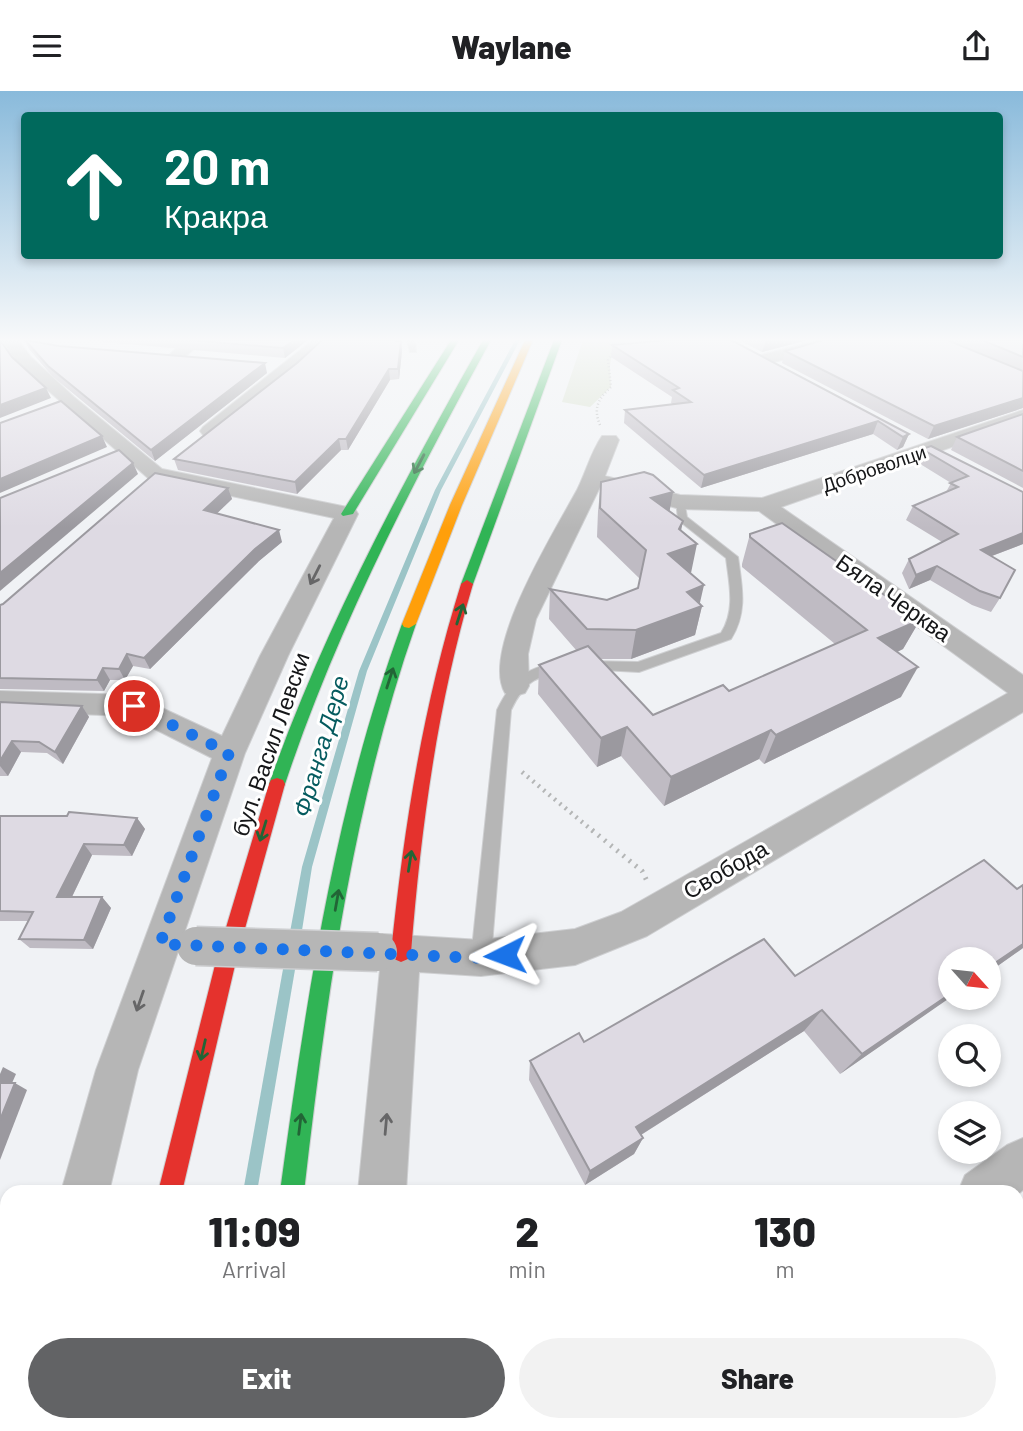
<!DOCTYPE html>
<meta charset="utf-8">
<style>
:root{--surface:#fff;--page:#f2f2f2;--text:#202124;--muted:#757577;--accent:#626365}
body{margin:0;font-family:Barlow,sans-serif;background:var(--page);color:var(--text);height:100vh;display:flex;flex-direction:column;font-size:26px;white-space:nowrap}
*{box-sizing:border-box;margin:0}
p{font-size:23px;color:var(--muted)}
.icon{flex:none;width:38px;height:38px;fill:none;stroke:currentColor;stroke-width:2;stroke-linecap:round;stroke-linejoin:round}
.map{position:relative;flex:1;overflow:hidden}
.drawer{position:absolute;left:0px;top:1094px;width:1024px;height:247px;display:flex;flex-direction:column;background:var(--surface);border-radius:21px 21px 0 0;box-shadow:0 4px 10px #0003}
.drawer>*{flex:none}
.banner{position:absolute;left:21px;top:21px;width:982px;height:147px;border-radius:7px;box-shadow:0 4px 10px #0003;background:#00695c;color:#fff;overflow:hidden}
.needle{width:46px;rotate:117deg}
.fabs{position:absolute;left:938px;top:856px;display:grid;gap:14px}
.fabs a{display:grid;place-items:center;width:63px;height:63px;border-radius:50%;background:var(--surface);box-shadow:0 4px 10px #0003;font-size:35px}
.pin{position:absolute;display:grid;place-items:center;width:60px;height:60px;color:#fff;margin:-30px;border:4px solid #fff;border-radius:50%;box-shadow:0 2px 7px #0007}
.me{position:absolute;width:77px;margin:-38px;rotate:267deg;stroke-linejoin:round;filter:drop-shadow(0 0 5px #0008)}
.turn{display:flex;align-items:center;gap:24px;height:147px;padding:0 28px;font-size:32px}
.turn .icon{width:91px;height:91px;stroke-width:2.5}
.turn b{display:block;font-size:49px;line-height:60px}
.eta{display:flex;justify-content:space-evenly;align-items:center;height:119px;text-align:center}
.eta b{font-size:42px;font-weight:800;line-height:49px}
.button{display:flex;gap:14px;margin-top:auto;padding:14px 28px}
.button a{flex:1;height:80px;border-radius:42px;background:var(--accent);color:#fff;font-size:28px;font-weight:800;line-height:80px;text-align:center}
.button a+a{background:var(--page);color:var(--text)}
header{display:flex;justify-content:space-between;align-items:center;height:91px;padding:0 28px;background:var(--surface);font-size:32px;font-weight:800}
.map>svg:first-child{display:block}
.green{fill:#d6dfcb}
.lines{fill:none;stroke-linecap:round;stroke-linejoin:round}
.stream{fill:#9bc4c7;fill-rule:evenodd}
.lane-casing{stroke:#cecfd1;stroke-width:2}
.street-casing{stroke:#cecfd1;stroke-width:2}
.fast-casing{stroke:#cecfd1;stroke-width:2}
.slow-casing{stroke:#cecfd1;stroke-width:2}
.jam-casing{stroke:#cecfd1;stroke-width:2}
.path-far2{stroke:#b4b6b6;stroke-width:2.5;stroke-dasharray:1 2.5;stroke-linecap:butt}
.path-far1{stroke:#b4b6b6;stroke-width:4.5;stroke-dasharray:2 5;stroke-linecap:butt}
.path{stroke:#b4b6b6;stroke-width:5;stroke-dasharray:2 6;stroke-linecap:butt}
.lane{fill:#b6b6b6;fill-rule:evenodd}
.street{fill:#b6b6b6;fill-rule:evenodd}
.fast{fill:#30b455;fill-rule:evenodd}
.slow{fill:#ff9f0a;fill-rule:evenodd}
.jam{fill:#e5322d;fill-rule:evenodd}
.street-bridge-casing{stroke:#cecfd1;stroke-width:41;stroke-linecap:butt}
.street-bridge{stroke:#b6b6b6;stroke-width:38}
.wall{fill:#bfbbc3}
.shaded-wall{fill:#9b999f}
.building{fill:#dedae3;stroke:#9b999f;stroke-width:2}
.oneway{stroke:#226536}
.oneway2{stroke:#666667}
.route{stroke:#1a73e8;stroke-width:12;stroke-dasharray:0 21.6}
.labels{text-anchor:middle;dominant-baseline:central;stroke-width:6;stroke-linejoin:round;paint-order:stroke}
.far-street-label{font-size:19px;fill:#151618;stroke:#fff}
.street-label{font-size:23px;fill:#151618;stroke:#fff}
.water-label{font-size:24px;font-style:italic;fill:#055b5f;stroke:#fff}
</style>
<header><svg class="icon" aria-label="menu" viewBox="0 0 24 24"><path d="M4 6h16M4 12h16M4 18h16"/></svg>Waylane<svg class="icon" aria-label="share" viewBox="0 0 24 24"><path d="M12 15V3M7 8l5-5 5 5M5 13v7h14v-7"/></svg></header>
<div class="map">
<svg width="1023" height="1340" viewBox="0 0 1023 1340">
<rect width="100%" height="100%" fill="#f0f2f5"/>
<path class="green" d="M583 249H627C606 267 610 270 611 296L590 316 562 311Z"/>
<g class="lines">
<g class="stream">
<path d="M515 249H520L441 399 367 580 312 776 300 852 298 856 294 857 290 856 288 852 302 776 359 580 435 399Z"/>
<path d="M291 861 295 863 297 867 257 1101H243L285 867 287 863Z"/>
<path d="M205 1334H222V1340H204Z"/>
</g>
<defs>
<g id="lane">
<path d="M407 249H415L416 261H410Z"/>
<path d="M676 409H684L687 426 738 466C742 496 748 521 731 548L639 581 583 578 581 575 588 570 638 571 721 542C736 519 729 492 726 467L678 429Z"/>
<path d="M559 571 566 576 564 579C534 587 525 590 511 619L491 867 488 873 481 876 474 873 471 867 497 619C513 587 523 578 559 571Z"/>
</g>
<g id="street">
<path d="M2 249H18L31 266 74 306 162 378 347 416 355 418 358 423 288 565 245 662 138 979 109 1101H61L96 979 212 667 129 625 0 620V600L134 604 222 645 260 565 334 427 148 387 19 274Z"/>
<path d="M185 249H203L181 270H169L167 266Z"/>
<path d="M313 249H331L217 344H203L200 340 203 336Z"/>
<path d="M819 249H846L844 252 760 275 752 270 754 266Z"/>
<path d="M1023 319V331L781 416 1023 584V621L647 845 575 874 481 885 419 881 406 1101H358L380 878 369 874 364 861 369 848 383 843 481 849 575 838 621 821 1008 602 759 420 680 418 600 396 536 528 528 563 529 595 525 602 515 605 505 602C480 559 555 440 577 399 586 381 591 361 602 345H616L619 349 605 385 680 404 762 407Z"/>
<path d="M1023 1047V1099L1017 1104V1101H958L965 1084 1007 1054Z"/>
<path d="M7 1317V1334H56L54 1340H0Z"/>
<rect x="347" y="1334" width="56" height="6"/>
<path d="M641 1334H703L700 1340H638Z"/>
</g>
<g id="fast">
<path d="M451 249H459L353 423 343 425 341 423Z"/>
<path d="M483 249H491C412 393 337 537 285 693L283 697H271L269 693C324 537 402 393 483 249Z"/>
<path d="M554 249H562L473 493 471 496H463L461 493Z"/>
<path d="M409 529 416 533C352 715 326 910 304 1101H280C306 910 335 714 402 533Z"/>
<path d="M254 1334H282L281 1340H253Z"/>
</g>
<path id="slow" d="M525 249H533L462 414 416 533 409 537 404 536 402 533 450 414Z"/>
<g id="jam">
<path d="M467 489 473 493C437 614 421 737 411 862L408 868 401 871 394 868 391 862C404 736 423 614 461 493Z"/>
<path d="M277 687 283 689 285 693 236 870 182 1101H158L216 870 269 693 271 689Z"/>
<path d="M107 1334H135L133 1340H105Z"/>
</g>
</defs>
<use href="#lane" class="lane-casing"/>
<use href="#street" class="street-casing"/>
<use href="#fast" class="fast-casing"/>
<use href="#slow" class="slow-casing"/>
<use href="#jam" class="jam-casing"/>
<path class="path-far2" d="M600 334C593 317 598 308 611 296L608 269 613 261"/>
<path class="path-far1" d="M522 681 594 741"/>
<path class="path" d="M592 739 642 780 647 790"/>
<use href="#lane" class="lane"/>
<use href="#street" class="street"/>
<use href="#fast" class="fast"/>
<use href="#slow" class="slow"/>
<use href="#jam" class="jam"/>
<defs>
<path id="street-bridge" d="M196 855 378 861"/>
</defs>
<use href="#street-bridge" class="street-bridge-casing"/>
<use href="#street-bridge" class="street-bridge"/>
</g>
<g class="wall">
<path d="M24 249 59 255 267 282 155 370 52 285 29 258Z"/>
<path d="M81 249H308L285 267Z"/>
<path d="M322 249H397V250H401L402 260 399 288 390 289 348 359H341L297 403 178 379 174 368 297 272Z"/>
<path d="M731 249 909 343 903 356 897 359 873 343 701 397 624 332 625 319 674 314 671 312 672 306 611 266 612 254Z"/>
<path d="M739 249H808L762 261Z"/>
<path d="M948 249H1023V317L928 348 782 272 785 260Z"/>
<path d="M1023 323V397L951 359 957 346Z"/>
<path d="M922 358 1023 401V453L992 465 1000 507 991 521 972 514 930 489 909 498 902 482 909 468 942 451 906 429 913 415 946 401 951 392 917 371Z"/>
<path d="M601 391 670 420 681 439 690 482 700 512 702 515 695 544 631 568H600L653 624 729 600 835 553 742 476V473L750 443 920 529 903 558 897 561 901 606 764 673 759 668 664 715 621 665 597 676 538 603 539 574 576 559 549 528 550 498 607 509 638 497 640 488 597 446 598 420Z"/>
<path d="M228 397 232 408 216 423 282 451 259 470 150 578 133 575 125 589H110L104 600 0 598V514L3 513Z"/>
<path d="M0 611 82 615 89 626 63 673 47 662 21 661 8 685H0Z"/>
<path d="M0 725 137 727 145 738 132 765 92 764 72 806H102L111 817 93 858 30 857 19 848 28 830H0Z"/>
<path d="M1023 857 989 881V868L950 906 840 983 804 940 641 1044 643 1047 634 1063 585 1094 529 989 530 970 584 951 795 885Z"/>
<path d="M1023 1168V1340H801L809 1334H1017V1170Z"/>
</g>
<g class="shaded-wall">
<path d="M294 249H308L285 267 283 257Z"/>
<path d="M766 249H808L762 261Z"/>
<path d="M401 250 402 260 399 288 398 278Z"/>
<path d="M265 272 267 282 155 370 151 359Z"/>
<path d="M389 278 390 289 348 359 346 348Z"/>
<path d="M46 297 51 307 0 327V314Z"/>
<path d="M1023 307V317L928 348 934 335Z"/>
<path d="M878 330 873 343 701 397 704 384Z"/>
<path d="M909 343 903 356 897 359 903 346Z"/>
<path d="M102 345 107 356 0 402V388Z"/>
<path d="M339 348 341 359 297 403 295 391Z"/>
<path d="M133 372 138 383 0 500V482Z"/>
<path d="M228 397 232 408 208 431 204 419Z"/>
<path d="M673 401 668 429 651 407Z"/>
<path d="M683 430 677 460 697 453 691 482 668 463Z"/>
<path d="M279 439 282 451 259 470 150 578 144 567 255 458Z"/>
<path d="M1023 442V453L973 472 981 459Z"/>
<path d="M937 475 930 489 909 498 916 484Z"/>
<path d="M704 494 699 516 702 515 695 544 631 568 636 539 687 501Z"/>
<path d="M920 529 903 558 864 577 878 547Z"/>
<path d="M127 563 133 575 125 589 119 578Z"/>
<path d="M918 576 901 606 764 673 776 644Z"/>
<path d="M103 577 110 589 104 600 97 589Z"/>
<path d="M82 615 89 626 63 673 55 661Z"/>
<path d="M627 636 621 665 597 676 601 647Z"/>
<path d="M771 639 759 668 664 715 671 686Z"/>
<path d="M12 650 21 661 8 685 0 675V670Z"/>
<path d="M137 727 145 738 132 765 124 754Z"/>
<path d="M84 753 92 764 67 816 57 806Z"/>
<path d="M102 806 111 817 93 858 84 849Z"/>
<path d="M1023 853V857L989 881V876Z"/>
<path d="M950 903 951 906 840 983 862 963Z"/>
<path d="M822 919 804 940 628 1052 636 1036Z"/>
<path d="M3 976 16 983 9 999 0 994V983Z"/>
<path d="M15 992 27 999 0 1069V1029Z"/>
<path d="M643 1047 634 1063 585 1094 590 1080Z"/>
</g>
<g class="building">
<path d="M0 249 12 266 46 297 0 314Z"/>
<path d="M25 249 59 255 265 272 151 359 48 275Z"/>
<path d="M189 249H294L283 257Z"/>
<path d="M322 249H396V250H401L398 278H389L346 348H339L295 391 174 368 297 272Z"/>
<path d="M668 249H731L909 343 903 346 878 330 704 384 625 319 691 311 673 299 679 297 612 254Z"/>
<path d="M824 249H947L1023 280V307L934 335 785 260Z"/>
<path d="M982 249H1023V266Z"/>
<path d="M61 310 102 345 0 388V332Z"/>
<path d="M1023 323V380L957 346Z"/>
<path d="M931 355 1023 401V442L981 459 1015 479 1000 507 980 500 937 475 916 484 909 468 958 443 913 415 958 396 950 392 968 385 922 358Z"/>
<path d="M119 359 133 372 0 482V407Z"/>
<path d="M644 381 653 384 673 401 651 407 683 430 679 438 697 453 668 463 704 494 687 501 702 515 636 539 587 538 550 498 607 509 638 497 646 459 600 417 601 391Z"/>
<path d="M155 382 228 397 204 419 279 439 255 458 144 567 127 563 119 578 103 577 97 589 0 587V514L3 513Z"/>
<path d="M782 432 920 529 878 547 918 576 776 644 771 639 671 686 627 636 601 647 539 574 588 555 653 624 723 594 729 600 867 539 750 446V443Z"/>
<path d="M0 611 82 615 55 661 39 651 12 650 0 670Z"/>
<path d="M69 721 137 727 124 754 84 753 57 806H102L84 849 19 848 33 821 0 820V725H67Z"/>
<path d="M984 769 1017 798 1023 794V853L989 876V868H950V903L862 963 822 919 636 1036 643 1047 590 1080 530 970 579 942 584 951 764 848 795 885Z"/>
<path d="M0 992H15L0 1029Z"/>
<path d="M1023 1188V1340H841L848 1334H1017V1193Z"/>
</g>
<defs><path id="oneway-shaft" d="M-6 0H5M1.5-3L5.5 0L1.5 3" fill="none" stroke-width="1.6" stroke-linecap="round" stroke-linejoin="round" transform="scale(1.75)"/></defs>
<g class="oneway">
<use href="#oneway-shaft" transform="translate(419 373) rotate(118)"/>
<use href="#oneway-shaft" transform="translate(460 523) rotate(-72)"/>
<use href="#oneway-shaft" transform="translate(390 587) rotate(-72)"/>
<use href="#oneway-shaft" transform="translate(263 740) rotate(107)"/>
<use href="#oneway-shaft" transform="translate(410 770) rotate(-81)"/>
<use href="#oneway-shaft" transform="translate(337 809) rotate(-80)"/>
<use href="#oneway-shaft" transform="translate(203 959) rotate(103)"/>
<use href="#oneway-shaft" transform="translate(300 1033) rotate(-83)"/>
</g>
<g class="oneway2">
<use href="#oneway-shaft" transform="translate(315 484) rotate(117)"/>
<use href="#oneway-shaft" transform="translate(140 910) rotate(109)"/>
<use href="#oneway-shaft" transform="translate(386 1033) rotate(-85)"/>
</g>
<linearGradient id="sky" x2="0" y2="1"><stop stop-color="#89badb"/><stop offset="0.57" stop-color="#f8f9fa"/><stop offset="1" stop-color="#f8f9fa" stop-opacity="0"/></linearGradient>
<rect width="1023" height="437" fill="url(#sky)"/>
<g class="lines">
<path class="route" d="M134 615 229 662 160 853 481 867 505 864"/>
</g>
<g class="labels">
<g class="far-street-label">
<text transform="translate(874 377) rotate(-19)">Доброволци</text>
</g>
<g class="street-label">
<text transform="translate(894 506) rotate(35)">Бяла Черква</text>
<text transform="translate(270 653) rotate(-71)">бул. Васил Левски</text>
<text transform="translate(725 778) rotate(-30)">Свобода</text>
</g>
<g class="water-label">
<text transform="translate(320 655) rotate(-74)">Франга Дере</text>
</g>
</g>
</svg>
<div class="fabs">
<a><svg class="needle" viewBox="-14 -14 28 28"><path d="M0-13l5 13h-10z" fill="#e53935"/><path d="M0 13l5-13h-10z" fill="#757577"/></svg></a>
<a><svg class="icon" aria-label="search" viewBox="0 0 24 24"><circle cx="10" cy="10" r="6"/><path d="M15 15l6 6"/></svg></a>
<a><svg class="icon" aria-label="layers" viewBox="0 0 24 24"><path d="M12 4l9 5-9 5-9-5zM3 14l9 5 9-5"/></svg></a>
</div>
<div class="pin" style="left:134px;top:615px;background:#d93025"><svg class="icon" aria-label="arrive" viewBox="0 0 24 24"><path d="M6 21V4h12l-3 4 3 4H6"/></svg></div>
<svg class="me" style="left:505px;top:864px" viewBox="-20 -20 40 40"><path d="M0-17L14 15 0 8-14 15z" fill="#1a73e8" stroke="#fff" stroke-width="4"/></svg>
<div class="banner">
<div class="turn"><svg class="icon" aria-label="ahead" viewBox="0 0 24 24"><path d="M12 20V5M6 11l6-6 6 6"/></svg><div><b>20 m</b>Кракра</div></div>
</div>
<section class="drawer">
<div class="eta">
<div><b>11:09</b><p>Arrival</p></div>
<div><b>2</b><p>min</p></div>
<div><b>130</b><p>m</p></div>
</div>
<div class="button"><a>Exit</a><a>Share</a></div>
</section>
</div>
